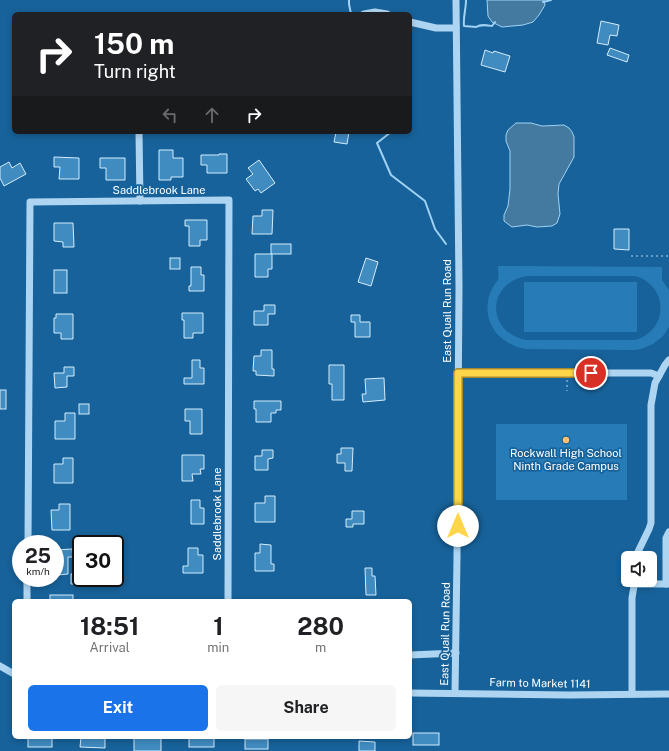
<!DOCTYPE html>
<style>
:root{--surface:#fff;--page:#f6f6f6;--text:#202124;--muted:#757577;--accent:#1a73e8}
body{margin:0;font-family:"Public Sans",sans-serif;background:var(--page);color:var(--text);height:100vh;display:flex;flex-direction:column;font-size:15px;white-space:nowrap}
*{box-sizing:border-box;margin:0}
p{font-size:13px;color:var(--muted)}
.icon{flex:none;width:22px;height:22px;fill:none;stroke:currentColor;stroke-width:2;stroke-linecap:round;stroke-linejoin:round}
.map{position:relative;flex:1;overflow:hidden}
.side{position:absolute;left:12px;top:599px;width:400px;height:140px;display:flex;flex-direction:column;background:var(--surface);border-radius:6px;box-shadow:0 2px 6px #0003}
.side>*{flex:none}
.guide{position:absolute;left:12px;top:12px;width:400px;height:122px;border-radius:6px;box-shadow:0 2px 6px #0003;background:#202124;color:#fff;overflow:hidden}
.fabs{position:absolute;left:621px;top:551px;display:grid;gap:8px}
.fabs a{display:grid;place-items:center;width:36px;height:36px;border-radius:6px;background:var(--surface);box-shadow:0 2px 6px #0003;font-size:20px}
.speed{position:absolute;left:12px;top:535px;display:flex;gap:8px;font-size:20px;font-weight:700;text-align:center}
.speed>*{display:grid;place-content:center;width:52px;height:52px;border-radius:50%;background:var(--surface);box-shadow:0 2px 6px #0003;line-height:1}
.speed small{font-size:10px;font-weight:400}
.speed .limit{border:2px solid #111;border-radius:6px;background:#fff;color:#111}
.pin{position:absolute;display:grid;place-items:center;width:34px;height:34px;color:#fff;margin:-17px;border:2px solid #fff;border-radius:50%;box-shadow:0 1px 4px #0007}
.me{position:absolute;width:44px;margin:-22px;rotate:0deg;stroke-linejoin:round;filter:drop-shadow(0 0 3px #0008)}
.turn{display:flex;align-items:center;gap:14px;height:84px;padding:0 16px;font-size:18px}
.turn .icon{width:52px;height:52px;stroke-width:2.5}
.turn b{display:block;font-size:28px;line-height:34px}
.lanes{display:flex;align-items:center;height:38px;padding:0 16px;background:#0003;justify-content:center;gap:20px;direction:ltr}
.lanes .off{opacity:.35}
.eta{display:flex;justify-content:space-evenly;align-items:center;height:68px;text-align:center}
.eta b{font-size:24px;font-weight:700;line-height:28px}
.primary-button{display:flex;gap:8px;margin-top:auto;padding:8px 16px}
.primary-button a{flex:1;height:46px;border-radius:6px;background:var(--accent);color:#fff;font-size:16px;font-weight:700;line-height:46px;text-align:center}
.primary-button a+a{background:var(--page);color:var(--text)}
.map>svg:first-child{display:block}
.green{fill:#277cb7;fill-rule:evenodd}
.water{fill:#457aa0;stroke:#9fd2f4}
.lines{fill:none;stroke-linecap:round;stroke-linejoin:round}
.stream{stroke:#9fd2f4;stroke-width:2}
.building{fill:#408cc1;stroke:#d4ecfc}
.path{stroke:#add5f2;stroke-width:1;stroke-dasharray:2 3;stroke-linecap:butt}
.minor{stroke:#add5f2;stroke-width:7}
.route-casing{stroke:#a68a30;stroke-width:10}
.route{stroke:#ffd54a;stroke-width:7}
.poi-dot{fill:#ffc16d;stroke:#17629a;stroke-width:1.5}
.labels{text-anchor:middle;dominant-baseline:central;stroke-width:3.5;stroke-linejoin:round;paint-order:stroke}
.street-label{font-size:11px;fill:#fff;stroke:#17629a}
.poi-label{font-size:11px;fill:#fff;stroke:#17629a}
</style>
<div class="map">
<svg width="669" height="751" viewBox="0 0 669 751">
<rect width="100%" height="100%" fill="#17629a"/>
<g class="green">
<path d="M498 266 662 267V280L669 290V327L663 336 653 344 641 349 635 350 526 349C502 345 484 327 488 301 489 295 491 289 495 284 496 282 498 281 498 279 499 275 498 270 498 266ZM527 276H635C669 285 669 331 635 340H526C486 332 486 283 527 276Z"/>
<rect x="524" y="282" width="113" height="50"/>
<rect x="496" y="424" width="131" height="76"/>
</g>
<g class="water">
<path d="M487 0H544L545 5 539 15 533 22 523 25 502 27 492 22 488 16Z"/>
<path d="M516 123H531L542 126 564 125 569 128 572 132 574 137V157L559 184 558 194 560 214 557 223 552 226 537 227 527 225 512 227 504 221V215L508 206 510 189V151L506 141V135L508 130Z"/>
</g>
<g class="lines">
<g class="stream">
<path d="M349 0V4L351 14"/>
<path d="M466 0C466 9 463 17 464 26L476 27C481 24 486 25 492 26L495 22"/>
<path d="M543 2 551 0"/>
<path d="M391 132 377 143 391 175 425 201 435 229 446 244"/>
</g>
</g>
<g class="building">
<path d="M601 21 619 25 617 36 610 35 608 45 597 43Z"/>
<path d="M610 48 629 55 627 62 607 55Z"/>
<path d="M485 50 493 53 494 51 510 56 505 72 481 65Z"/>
<path d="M336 132H349L347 144 334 142Z"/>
<path d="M159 150H173V158H183V177H171V180H159Z"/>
<path d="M219 154H227V173H207V165H201V155H219Z"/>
<path d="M54 157 79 158V179H59L60 167H54Z"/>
<path d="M100 158H125V180H106V168H100Z"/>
<path d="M259 160 275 183 261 193 258 189 255 191 246 179 253 174 248 168Z"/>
<path d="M9 162 12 168 20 163 26 174 4 186 0 178V167Z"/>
<path d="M262 210H273L272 234H252L253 216H262Z"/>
<path d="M185 220H207V240H200V246H189V226H185Z"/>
<path d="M54 223H73L74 247H63V242L54 241Z"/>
<path d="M614 229H629V250L614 249Z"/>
<rect x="271" y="244" width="20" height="10"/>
<path d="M255 254H272V269H268V277H255Z"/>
<rect x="170" y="258" width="10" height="11"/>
<path d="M366 258 378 262 371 286 358 282Z"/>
<path d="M191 267H201V275H204V291H189V286H191Z"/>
<rect x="54" y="270" width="13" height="23"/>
<path d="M264 305H275V314H268V325H254V311H264Z"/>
<path d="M182 313H203V333H193V338H184V320H182Z"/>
<path d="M56 314H73V339H61V333H54V318H56Z"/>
<path d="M351 315H360V322H370V337H355V322H351Z"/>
<path d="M261 350H272V369H274V376L256 375V371H253L254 356H261Z"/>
<path d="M192 360H200V368H204V384H184V378H192Z"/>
<path d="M329 365H344V400H332V384H329Z"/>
<path d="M64 367H74V376H67V387L55 388 54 373H64Z"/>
<path d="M384 378 385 400 363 402 362 394H366L365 379Z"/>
<rect x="0" y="390" width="6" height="19"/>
<path d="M254 401H281V410H276V413H271V422H256V409H254Z"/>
<rect x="79" y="404" width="10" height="10"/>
<path d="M185 409H202V434H190V421H185Z"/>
<path d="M65 413H75V439H55V421H65Z"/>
<path d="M341 448H353L352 471H345V463H337V454H341Z"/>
<path d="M262 450H273V458L268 459V470H255V456H262Z"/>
<path d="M182 455H204V469H200L201 474H192L193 481H182Z"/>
<path d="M63 458H73V483H54V464H63Z"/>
<path d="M265 496H275V522H255V503H265Z"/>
<path d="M191 500H200V508H204V524H191Z"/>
<path d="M59 504H70V530H52L51 510H59Z"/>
<path d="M352 511H364V524H353V527H346V519H352Z"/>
<path d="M260 544 271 545V564H274V571H255V553H260Z"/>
<path d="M188 548H198V555H203V573H183V566H188Z"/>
<path d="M72 549 73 557H68V574L58 575V567H55V550Z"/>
<path d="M365 568H372V576H375L376 595H366Z"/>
<path d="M81 573V578H88V584H71V574Z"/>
<rect x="50" y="595" width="23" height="6"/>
<rect x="413" y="733" width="26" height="12"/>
<rect x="28" y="737" width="24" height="10"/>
<path d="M81 737H105V748L80 747Z"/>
<rect x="134" y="737" width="27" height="14"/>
<rect x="189" y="737" width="25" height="10"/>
<rect x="245" y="739" width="23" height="10"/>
<path d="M359 741 375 742V751H359Z"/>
</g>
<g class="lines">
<g class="path">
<path d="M631 256H669"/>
<path d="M567 380V391"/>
</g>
<g class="minor">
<path d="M364 14 375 12 387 14"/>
<path d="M410 22 436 28H456"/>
<path d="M139 132 140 201"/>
<path d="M458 373H651L659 376"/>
<path d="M28 544 30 202 229 200 228 601"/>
<path d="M635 558 649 529 651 523V405L655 383 665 365 669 360"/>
<path d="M635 584H669"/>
<path d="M666 584V538L669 532"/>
<path d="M27 601V578"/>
<path d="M410 655 456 653"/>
<path d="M0 666 14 674"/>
<path d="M410 693 569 695 669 694"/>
<path d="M455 693 457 557 459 287 456 0"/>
<path d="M632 694V598L635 580"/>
</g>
</g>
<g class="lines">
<defs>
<path id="route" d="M458 526V373H591"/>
</defs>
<use href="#route" class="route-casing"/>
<use href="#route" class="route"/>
</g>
<circle class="poi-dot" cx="566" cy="440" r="4"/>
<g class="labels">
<g class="street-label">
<text x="159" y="190">Saddlebrook Lane</text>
<text transform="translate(447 311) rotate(-90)">East Quail Run Road</text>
<text transform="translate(217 514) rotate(-90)">Saddlebrook Lane</text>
<text transform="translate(445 634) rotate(-89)">East Quail Run Road</text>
<text transform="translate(540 683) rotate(1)">Farm to Market 1141</text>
</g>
<g class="poi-label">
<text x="566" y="453">Rockwall High School<tspan x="566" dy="13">Ninth Grade Campus</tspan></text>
</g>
</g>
</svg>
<div class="fabs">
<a><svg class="icon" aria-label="sound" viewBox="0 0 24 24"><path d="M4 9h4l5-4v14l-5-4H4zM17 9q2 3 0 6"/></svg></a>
</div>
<div class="speed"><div>25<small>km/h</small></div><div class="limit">30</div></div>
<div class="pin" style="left:591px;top:373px;background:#d93025"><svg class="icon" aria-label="arrive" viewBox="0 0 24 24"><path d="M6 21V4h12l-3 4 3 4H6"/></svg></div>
<svg class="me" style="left:458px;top:526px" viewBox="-20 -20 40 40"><circle r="19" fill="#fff"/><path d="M0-13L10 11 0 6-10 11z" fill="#ffd54a"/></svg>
<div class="guide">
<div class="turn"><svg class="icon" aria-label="right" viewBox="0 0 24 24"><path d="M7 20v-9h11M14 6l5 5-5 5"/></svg><div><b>150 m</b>Turn right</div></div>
<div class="lanes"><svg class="icon off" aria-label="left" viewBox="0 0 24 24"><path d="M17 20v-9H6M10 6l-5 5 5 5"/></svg><svg class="icon off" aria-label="ahead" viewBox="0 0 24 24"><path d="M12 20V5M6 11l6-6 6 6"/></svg><svg class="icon" aria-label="right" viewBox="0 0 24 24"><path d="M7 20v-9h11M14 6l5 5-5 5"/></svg></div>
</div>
<section class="side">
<div class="eta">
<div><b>18:51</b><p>Arrival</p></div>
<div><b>1</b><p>min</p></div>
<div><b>280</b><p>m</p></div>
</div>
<div class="primary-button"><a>Exit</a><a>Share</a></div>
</section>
</div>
